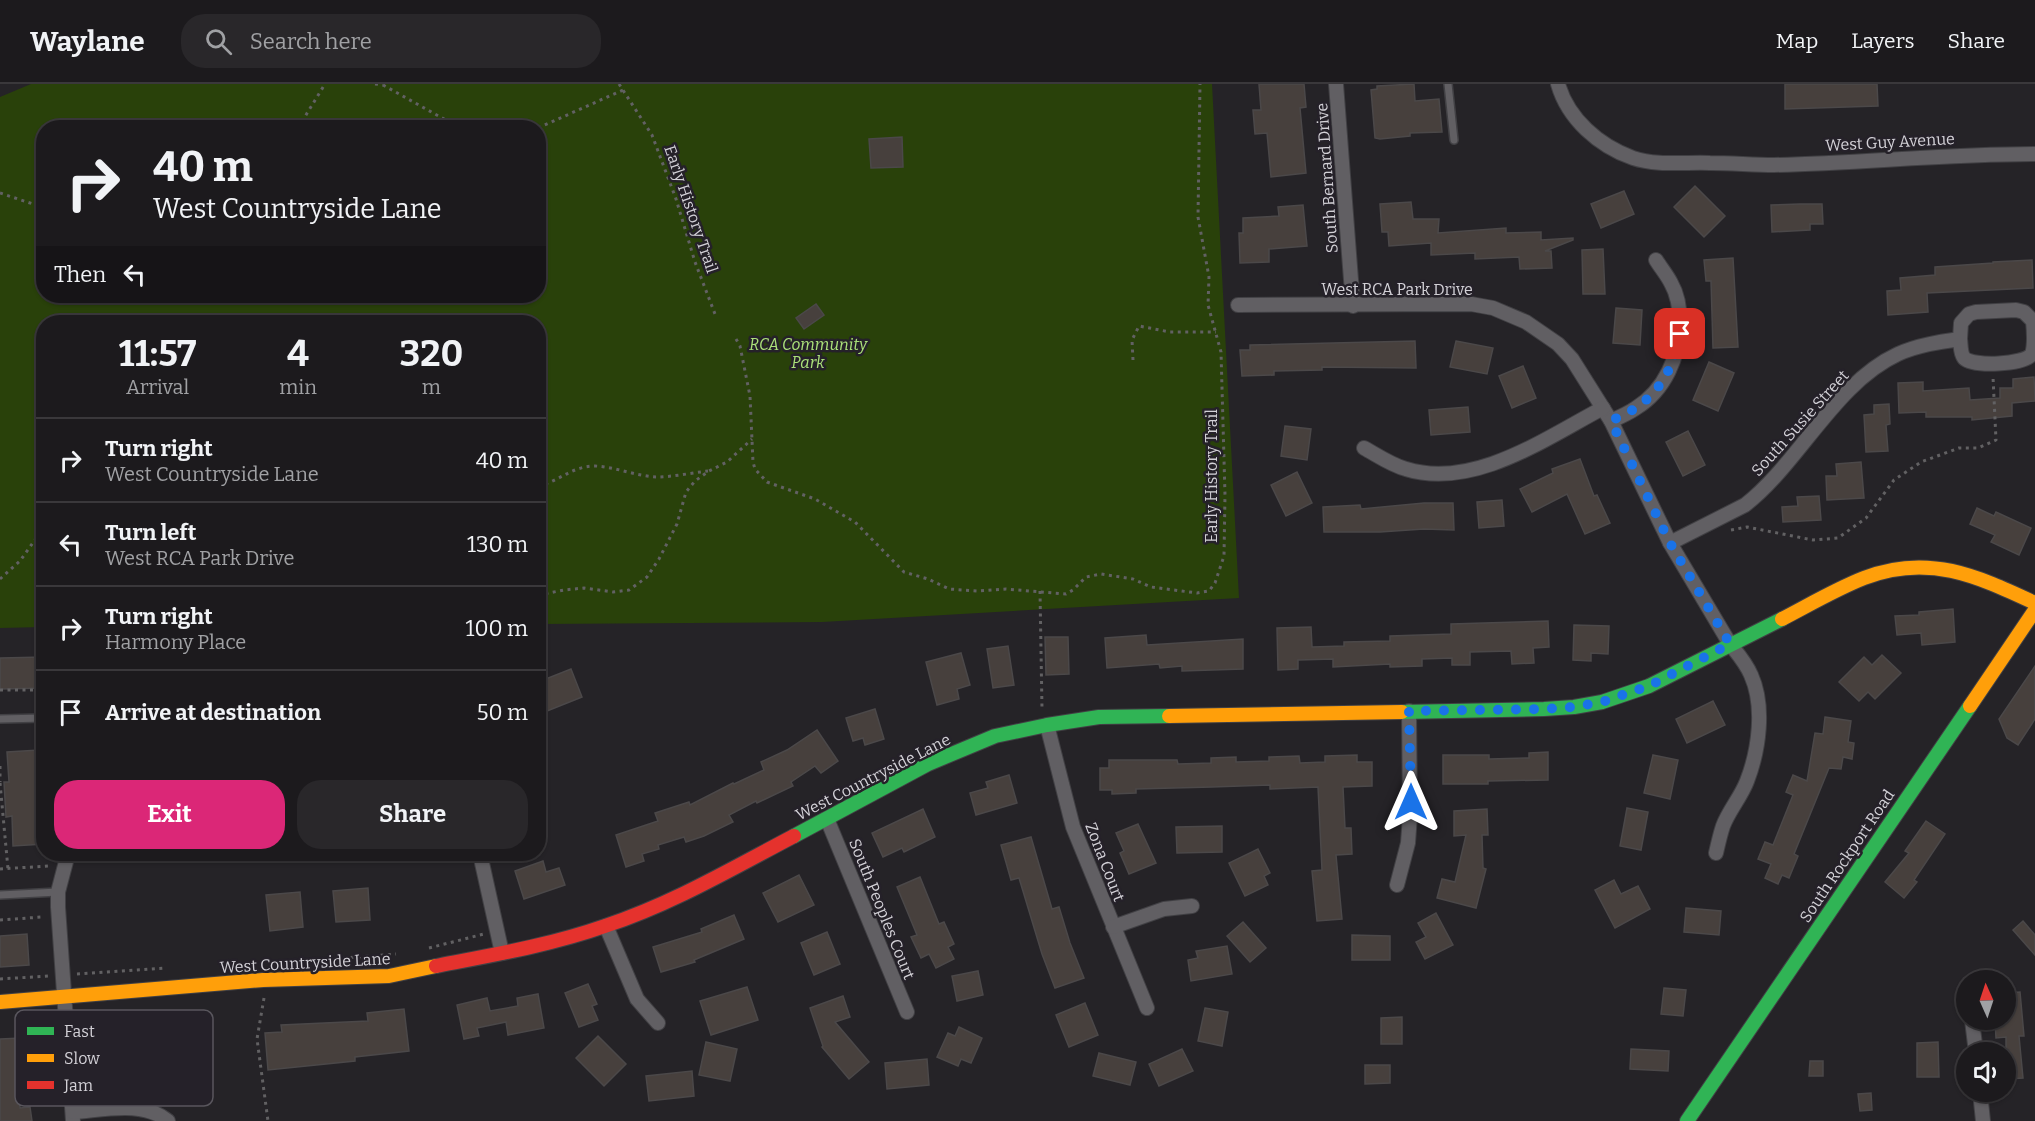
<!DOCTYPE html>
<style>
:root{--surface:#1c1a1d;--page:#29272a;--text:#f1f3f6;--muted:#a0a1a4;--line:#3a383b;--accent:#db2777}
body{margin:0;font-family:Bitter,serif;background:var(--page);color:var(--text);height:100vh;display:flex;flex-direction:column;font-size:22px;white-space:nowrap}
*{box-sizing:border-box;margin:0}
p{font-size:20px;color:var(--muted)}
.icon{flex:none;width:33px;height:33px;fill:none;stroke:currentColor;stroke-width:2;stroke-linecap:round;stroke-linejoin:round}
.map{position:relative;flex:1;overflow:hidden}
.side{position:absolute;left:36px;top:231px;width:510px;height:546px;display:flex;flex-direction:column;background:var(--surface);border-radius:24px;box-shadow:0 2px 4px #0004,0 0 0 2px var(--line)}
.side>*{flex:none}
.guide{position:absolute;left:36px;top:36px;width:510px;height:183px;border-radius:24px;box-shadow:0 2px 4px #0004,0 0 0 2px var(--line);background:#1c1a1d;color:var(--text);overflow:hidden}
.needle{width:39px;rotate:357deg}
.buttons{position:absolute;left:1956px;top:886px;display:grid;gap:12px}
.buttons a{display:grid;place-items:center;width:60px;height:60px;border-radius:50%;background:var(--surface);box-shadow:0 2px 4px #0004,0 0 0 2px var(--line);font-size:30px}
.pin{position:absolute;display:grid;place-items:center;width:51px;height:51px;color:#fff;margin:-26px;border-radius:12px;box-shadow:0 3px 9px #0006}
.me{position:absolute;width:66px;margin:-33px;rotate:0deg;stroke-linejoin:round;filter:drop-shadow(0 0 4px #0008)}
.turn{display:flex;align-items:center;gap:21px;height:126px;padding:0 18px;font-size:27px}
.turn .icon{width:78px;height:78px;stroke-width:2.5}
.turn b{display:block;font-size:42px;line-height:51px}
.then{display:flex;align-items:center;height:57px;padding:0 18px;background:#0003;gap:12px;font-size:22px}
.eta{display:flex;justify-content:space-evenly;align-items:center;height:102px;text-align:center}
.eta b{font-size:36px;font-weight:700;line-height:42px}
.button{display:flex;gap:12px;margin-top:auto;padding:12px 18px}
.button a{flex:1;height:69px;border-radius:24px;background:var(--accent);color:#fff;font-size:24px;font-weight:700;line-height:69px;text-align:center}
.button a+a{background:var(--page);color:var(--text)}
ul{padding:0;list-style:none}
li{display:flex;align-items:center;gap:18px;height:84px;padding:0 18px;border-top:2px solid var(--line)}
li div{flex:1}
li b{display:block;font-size:22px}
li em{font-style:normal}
header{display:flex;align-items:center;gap:36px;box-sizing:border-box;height:84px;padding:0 30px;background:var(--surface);border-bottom:2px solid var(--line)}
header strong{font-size:28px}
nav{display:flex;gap:33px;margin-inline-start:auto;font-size:21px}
.search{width:420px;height:54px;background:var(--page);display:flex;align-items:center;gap:15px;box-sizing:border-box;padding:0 21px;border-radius:24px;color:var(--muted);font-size:22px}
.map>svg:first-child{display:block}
.green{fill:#29410a;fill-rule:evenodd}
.building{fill:#47403d;stroke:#4b4849;stroke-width:1.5}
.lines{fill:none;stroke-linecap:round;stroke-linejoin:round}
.lane-casing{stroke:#414044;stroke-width:10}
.street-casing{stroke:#414044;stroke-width:16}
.fast-casing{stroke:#414044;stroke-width:16}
.slow-casing{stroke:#414044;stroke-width:16}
.jam-casing{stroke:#414044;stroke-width:16}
.path{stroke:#626163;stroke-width:3;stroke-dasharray:3 4.5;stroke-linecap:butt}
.lane{stroke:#615f63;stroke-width:7}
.street{stroke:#615f63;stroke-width:14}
.fast{stroke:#30b455;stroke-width:14}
.slow{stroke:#ff9f0a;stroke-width:14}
.jam{stroke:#e5322d;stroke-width:14}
.route{stroke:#1a73e8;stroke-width:10;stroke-dasharray:0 18}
.labels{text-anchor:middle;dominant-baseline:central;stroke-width:5;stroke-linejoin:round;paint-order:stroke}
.street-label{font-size:16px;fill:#d3d1d7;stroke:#252129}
.park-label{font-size:16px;font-style:italic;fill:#ace27a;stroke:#252129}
.key{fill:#252129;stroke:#59565d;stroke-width:1.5}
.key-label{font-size:16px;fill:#d3d1d7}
</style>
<header>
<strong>Waylane</strong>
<div class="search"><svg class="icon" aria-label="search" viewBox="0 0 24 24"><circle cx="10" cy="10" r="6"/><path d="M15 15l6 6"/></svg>Search here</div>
<nav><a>Map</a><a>Layers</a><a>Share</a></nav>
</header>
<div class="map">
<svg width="2035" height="1037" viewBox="0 0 2035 1037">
<rect width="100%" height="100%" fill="#252327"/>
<path class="green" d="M31 0H1212L1239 514 822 538 539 540 538 238H44L43 543 0 544V13ZM44 44H538V212H44Z"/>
<g class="building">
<path d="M1259 0H1304L1306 23 1300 24 1306 89 1271 93 1267 49 1255 50 1253 26H1261Z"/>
<path d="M1414 0 1415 17 1439 15 1442 48 1410 49V52L1380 55 1375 54 1371 6 1377 5V2Z"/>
<path d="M1785 0H1877L1878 22 1785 25Z"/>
<path d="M902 53 903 83 871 84 869 55Z"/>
<path d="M1695 102 1725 132 1704 153 1674 123Z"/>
<path d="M1624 107 1634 130 1601 144 1591 120Z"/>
<path d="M1411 118 1413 135H1439L1438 149 1506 144V149L1541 148V156L1573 154V156L1545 167H1551L1552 184 1520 185 1519 173 1475 175V169L1431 171V159L1389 162 1388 148H1382L1380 120Z"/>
<path d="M1800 120H1822L1823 140H1810V146L1772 148 1771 121Z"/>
<path d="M1303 121 1307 162 1269 165V178L1240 179 1239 149H1243V134L1279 132 1278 123Z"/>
<path d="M1603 165 1605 210H1583L1582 166Z"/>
<path d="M1733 174 1738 263 1713 264 1711 197H1706L1704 176Z"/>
<path d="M2032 176 2033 204 1927 209 1928 228 1888 231 1887 207 1901 206 1900 194 1935 191V183L1993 179V178Z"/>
<path d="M816 220 824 231 804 245 796 234Z"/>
<path d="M1616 224 1642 226 1640 261 1613 259Z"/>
<path d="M1415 257 1416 284 1322 283V286L1274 287V291L1242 292 1240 266H1250V261Z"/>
<path d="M1456 257 1493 264 1487 290 1450 283Z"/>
<path d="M1709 278 1734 289 1718 327 1693 316Z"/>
<path d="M1523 282 1536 314 1512 324 1499 292Z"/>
<path d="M2034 293 2035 317 2012 319V332L1972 336V333H1926V328L1899 329 1898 299 1923 298V307L1969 304 1970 316 2000 314V304H2013V295Z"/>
<path d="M1889 320 1890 340 1886 341 1888 367 1866 368 1864 331 1874 330V321Z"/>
<path d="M1468 323 1470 348 1431 351 1429 326Z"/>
<path d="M1285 342 1311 345 1307 376 1281 372Z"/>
<path d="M1688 347 1705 381 1683 392 1666 358Z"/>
<path d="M1580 375 1594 412 1597 411 1610 439 1585 450 1567 410 1532 428 1520 405 1553 389 1552 385Z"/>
<path d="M1861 378 1864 414 1827 416 1826 392H1837L1836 380Z"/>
<path d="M1297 388 1312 419 1286 432 1271 401Z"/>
<path d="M1819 412 1821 436 1783 438 1782 423 1798 422 1797 413Z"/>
<path d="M1502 416 1504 442 1479 444 1477 418Z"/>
<path d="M1424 419H1453L1454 446 1424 445 1380 448H1324L1323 423 1360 421 1361 425Z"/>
<path d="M1977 424 1994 432 1996 428 2031 444 2019 471 1991 458 1995 451 1970 440Z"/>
<path d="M1953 525 1955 558 1922 561 1921 549 1897 551 1895 532 1919 531V528Z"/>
<path d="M1548 537 1549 563 1533 564 1534 579 1512 580 1511 567 1470 568V581H1452V574L1422 575V582L1390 583V580L1333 583V575L1298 576V585L1278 586 1277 544 1311 543 1312 563 1344 562V558L1390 557V552L1451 550V540Z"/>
<path d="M1574 541 1609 542 1608 570 1591 569V577L1573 576Z"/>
<path d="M1146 551 1147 561 1243 555V585L1182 587V582L1160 584 1159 580 1107 584 1105 554Z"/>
<path d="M1045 553H1068L1069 590 1046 591Z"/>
<path d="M1008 562 1014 601 993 604 987 565Z"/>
<path d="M961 569 970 601 957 605 959 615 937 621 926 578Z"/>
<path d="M1882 571 1901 589 1875 615 1868 608 1859 617 1839 598 1864 573 1872 581Z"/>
<path d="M44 573V604L0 605V574Z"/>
<path d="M2035 582V635L2018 661 2007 654 1999 635Z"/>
<path d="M571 585 582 613 542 629 538 620V598Z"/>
<path d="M1713 617 1725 641 1687 659 1676 635Z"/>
<path d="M875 625 884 655 865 661 863 654 853 657 846 634Z"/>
<path d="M1825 633 1851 637 1848 658 1854 659 1852 675 1843 673 1841 685 1829 684 1794 770 1798 772 1789 794 1782 791 1778 800 1765 794 1771 780 1758 775 1765 758 1773 761 1793 711 1786 708 1793 691 1807 697 1815 649 1823 650Z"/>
<path d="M817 646 838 677 821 689 815 682 791 698 793 702 757 719 756 717 729 731 733 738 704 752 686 758 684 753 658 761 659 765 642 770 644 777 626 783 616 751 658 737 655 729 689 718 690 721 733 699 734 700 764 686 761 678 787 666Z"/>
<path d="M39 666 40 698H37L38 730H44V760L13 762 12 732 6 733 4 698H9L7 668Z"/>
<path d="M1548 668V696L1488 697V700H1443V671H1489V675L1529 674V669Z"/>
<path d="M1357 671V678H1372V702L1343 703 1345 744H1351L1352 770 1336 771 1342 835 1317 837 1312 787 1322 786 1318 703 1270 705V701L1212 703 1136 705V709L1112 710V706H1100V684H1109V676H1177L1178 680 1211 679V674L1236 673V678L1269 677V673L1299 672 1300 679 1325 678V672Z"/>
<path d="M1653 671 1678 676 1670 715 1644 709Z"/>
<path d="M1009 691 1017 719 976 731 970 709 988 704 986 698Z"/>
<path d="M1627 724 1648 728 1641 766 1620 762Z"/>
<path d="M923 725 935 753 904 768 902 764 883 773 872 749Z"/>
<path d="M1487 725 1488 751H1482L1483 784 1486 785 1476 824 1437 814 1442 795 1455 798 1466 751 1454 752V727Z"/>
<path d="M1926 737 1945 750 1914 796 1917 798 1904 814 1885 798 1909 769 1905 767Z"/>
<path d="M1138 740 1156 779 1129 790 1120 769 1124 767 1116 749Z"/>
<path d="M1222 742V768L1177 769 1176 743Z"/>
<path d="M1031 753 1052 825 1059 823 1070 859 1084 894 1055 904 1042 870 1019 794 1011 796 1001 761Z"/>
<path d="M1258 765 1270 789 1264 792 1268 801 1245 812 1229 779Z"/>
<path d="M543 777 546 788 559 784 565 801 524 815 515 787Z"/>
<path d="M799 791 814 821 778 838 763 809Z"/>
<path d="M920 793 939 840 944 838 954 860 948 863 954 875 936 884 929 870 921 874 911 853 917 851 897 803Z"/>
<path d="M1614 796 1621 810 1638 802 1650 825 1615 844 1595 806Z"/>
<path d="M368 804 370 836 336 838 333 807Z"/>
<path d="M300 808 303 843 270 847 266 811Z"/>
<path d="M1686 824 1721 827 1719 851 1684 848Z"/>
<path d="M1436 829 1453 861 1425 875 1416 858 1426 853 1418 839Z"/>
<path d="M734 831 744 855 694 876 695 878 661 888 653 863 702 848 701 845Z"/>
<path d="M2023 837 2035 851V871L2013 846Z"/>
<path d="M1243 838 1266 864 1250 878 1227 852Z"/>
<path d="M827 848 840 880 814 891 801 859Z"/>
<path d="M27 850 29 881 0 883V852Z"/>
<path d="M1352 851 1390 852V876H1352Z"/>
<path d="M1227 862 1232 890 1191 897 1188 876 1198 874 1196 867Z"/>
<path d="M978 887 983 911 957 917 952 892Z"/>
<path d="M588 900 597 920 592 922 598 936 579 943 565 909Z"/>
<path d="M747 903 758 936 711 951 700 917Z"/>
<path d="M1664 904 1686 906 1683 932 1661 930Z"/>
<path d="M2020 908 2024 952H2019L2023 994 2006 995V953L1996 954 1995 936H2006V909Z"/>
<path d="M538 910 544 944 508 951 506 938 477 944 479 952 464 955 457 921 487 914 490 927 518 922 517 914Z"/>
<path d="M843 912 850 933 835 938 869 978 849 995 822 963 823 962 810 924Z"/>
<path d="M1085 919 1098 951 1069 963 1056 931Z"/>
<path d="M1205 924 1228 928 1222 962 1198 957Z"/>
<path d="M404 925 409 967 355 973V977L268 986 265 949 282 948 281 941 368 937 367 929Z"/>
<path d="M1402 933V960H1381V934Z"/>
<path d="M959 943 982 954 971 979 961 975 958 982 937 973 948 949 955 952Z"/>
<path d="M598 952 626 980 604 1002 576 974Z"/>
<path d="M21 954 24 986H17L20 1024 30 1023 32 1037H0V955Z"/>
<path d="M706 958 737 965 730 997 699 991Z"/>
<path d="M1938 958 1939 993H1917V959Z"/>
<path d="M1182 965 1193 987 1159 1002 1149 980Z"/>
<path d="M1631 965 1669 967 1668 987 1630 985Z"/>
<path d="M1099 969 1136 978 1130 1001 1093 992Z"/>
<path d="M927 975 929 1001 887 1005 885 979Z"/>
<path d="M1810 977H1823V992H1809Z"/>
<path d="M1365 981H1390V999L1365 1000Z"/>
<path d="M692 987 694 1012 649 1017 646 992Z"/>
<path d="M1871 1009 1872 1026 1860 1027 1858 1010Z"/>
</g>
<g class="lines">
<defs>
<g id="lane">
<path d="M1448 0 1454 56"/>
<path d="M0 635 44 634"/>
<path d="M0 811 58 808"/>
</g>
<g id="street">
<path d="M1336 0 1353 222"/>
<path d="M1558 0C1568 35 1599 62 1633 74 1656 82 1686 78 1710 79 1732 79 1753 81 1774 81 1861 79 1948 70 2035 70"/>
<path d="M1238 221 1471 220 1493 224 1526 238 1558 260 1572 275 1611 337 1670 459 1730 560C1738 570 1746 579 1751 591 1765 622 1759 666 1747 697 1741 713 1729 726 1723 742 1720 751 1718 760 1716 769"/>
<path d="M1611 337C1620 333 1629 329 1636 324 1665 306 1679 273 1680 240 1680 227 1678 211 1671 199 1667 191 1661 184 1656 176"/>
<path d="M1364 364C1377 371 1391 381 1406 385 1473 406 1546 354 1603 324"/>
<path d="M1670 459 1745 421C1799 379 1835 299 1898 270 1918 261 1939 258 1960 255 1961 261 1960 269 1964 274 1973 283 2024 281 2032 270 2035 261 2034 247 2033 237L2024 228 2016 226 1976 228 1969 230 1961 239 1960 255"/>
<path d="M1047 641 1073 743 1147 924"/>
<path d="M827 735 907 928"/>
<path d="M68 770 58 808V823L73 1037"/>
<path d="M480 770 502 869"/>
<path d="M1397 801 1408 759 1410 731 1409 627"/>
<path d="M606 842 637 915 658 939"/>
<path d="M1113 843 1164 825 1192 822"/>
<path d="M1972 936 1976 969"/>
<path d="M1980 1008 1983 1037"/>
<path d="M73 1028C104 1026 143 1016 168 1037"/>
</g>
<g id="fast">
<path d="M1402 628 1544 625 1574 623 1602 618 1649 602 1782 535"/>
<path d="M794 752 928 680 995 652 1047 641 1099 633 1169 632"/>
<path d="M1687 1037 1970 622"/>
</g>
<g id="slow">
<path d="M1782 535C1809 521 1836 505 1864 494 1928 469 1977 492 2035 519"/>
<path d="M1970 622 2035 526"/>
<path d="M1169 632 1402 628"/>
<path d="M0 918 263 896 389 892 436 882"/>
</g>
<path id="jam" d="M436 882C493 871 551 861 605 842 672 820 733 784 794 752"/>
</defs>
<use href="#lane" class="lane-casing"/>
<use href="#street" class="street-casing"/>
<use href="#fast" class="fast-casing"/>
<use href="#slow" class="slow-casing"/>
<use href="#jam" class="jam-casing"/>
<g class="path">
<path d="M375 0 383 1"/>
<path d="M619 0 652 51 676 115 695 178 715 230"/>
<path d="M383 1 460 44"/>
<path d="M236 44H238"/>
<path d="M298 44 325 0"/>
<path d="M538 44 623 6"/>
<path d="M0 109 33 120 44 115"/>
<path d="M736 255 740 262 750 312 753 378 755 385 767 398 815 415 855 438 904 488 928 495 949 505 977 507 1006 505 1066 510 1073 506 1086 493 1101 490 1133 495 1151 503 1197 509 1209 507 1215 499 1224 472 1225 411 1221 268 1208 221 1209 193 1198 133 1200 0"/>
<path d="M1133 276 1132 256 1139 242 1170 248H1216"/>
<path d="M538 402C560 397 572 382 595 382 616 383 636 392 656 393 672 393 691 389 708 387"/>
<path d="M1731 446 1747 443 1813 456 1838 454 1866 434 1894 396 1921 378 1959 364H1978L1996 356 1993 293"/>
<path d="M0 495 20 477 44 443"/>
<path d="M1040 507 1042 625"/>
<path d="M538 511 564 506 584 504 613 508 629 506 647 493 659 475 677 440 686 408 695 397 709 387 727 378 752 355"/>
<path d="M0 606H44"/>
<path d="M0 682V698"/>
<path d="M0 699 8 785"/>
<path d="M0 785 48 782"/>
<path d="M0 836 42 833"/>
<path d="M429 864 484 850"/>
<path d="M343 874 396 870"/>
<path d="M77 890 166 884"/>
<path d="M0 895 49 892"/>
<path d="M264 914 257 955 268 1037"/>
</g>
<use href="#lane" class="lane"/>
<use href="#street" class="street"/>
<use href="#fast" class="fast"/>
<use href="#slow" class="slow"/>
<use href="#jam" class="jam"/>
</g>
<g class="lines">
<path class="route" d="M1411 718 1409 627 1544 625 1574 623 1602 618 1649 602 1730 560 1670 459 1611 337C1620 332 1629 329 1637 323 1662 306 1675 279 1680 250"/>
</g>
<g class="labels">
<g class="street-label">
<text transform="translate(1890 58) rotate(-3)">West Guy Avenue</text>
<text transform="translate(1327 94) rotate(-94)">South Bernard Drive</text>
<text transform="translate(691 125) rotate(71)">Early History Trail</text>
<text x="1397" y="205">West RCA Park Drive</text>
<text transform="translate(1800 339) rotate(-48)">South Susie Street</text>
<text transform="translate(1211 392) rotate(-90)">Early History Trail</text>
<text transform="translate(873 693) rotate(-27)">West Countryside Lane</text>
<text transform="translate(1847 772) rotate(-56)">South Rockport Road</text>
<text transform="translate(1105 778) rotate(69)">Zona Court</text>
<text transform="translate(882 825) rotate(68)">South Peoples Court</text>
<text transform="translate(305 879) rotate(-3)">West Countryside Lane</text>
</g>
<g class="park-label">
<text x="808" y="260">RCA Community<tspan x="808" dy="18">Park</tspan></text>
</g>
</g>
<rect x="15" y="926" width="198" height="96" rx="9" class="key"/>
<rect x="27" y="943" width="27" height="8" fill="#30b455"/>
<rect x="27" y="970" width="27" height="8" fill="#ff9f0a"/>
<rect x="27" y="997" width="27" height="8" fill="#e5322d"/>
<g class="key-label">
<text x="64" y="953">Fast</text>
<text x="64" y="980">Slow</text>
<text x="64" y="1007">Jam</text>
</g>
</svg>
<div class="buttons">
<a><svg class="needle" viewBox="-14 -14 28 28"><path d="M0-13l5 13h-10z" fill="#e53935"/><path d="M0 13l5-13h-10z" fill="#a0a1a4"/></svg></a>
<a><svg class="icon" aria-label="sound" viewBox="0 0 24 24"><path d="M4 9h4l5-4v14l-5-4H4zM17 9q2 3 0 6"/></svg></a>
</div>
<div class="pin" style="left:1680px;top:250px;background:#d93025"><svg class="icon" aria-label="arrive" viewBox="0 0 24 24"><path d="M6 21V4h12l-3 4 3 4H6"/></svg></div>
<svg class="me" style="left:1411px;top:718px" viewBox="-20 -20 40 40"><path d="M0-17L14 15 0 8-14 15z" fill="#1a73e8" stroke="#fff" stroke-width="4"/></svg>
<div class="guide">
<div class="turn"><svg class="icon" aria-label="right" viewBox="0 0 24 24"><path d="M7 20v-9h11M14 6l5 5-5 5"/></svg><div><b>40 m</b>West Countryside Lane</div></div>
<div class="then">Then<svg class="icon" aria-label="left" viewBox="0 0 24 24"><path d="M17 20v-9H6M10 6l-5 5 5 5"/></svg></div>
</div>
<section class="side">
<div class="eta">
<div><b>11:57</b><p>Arrival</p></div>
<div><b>4</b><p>min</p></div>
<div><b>320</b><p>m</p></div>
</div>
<ul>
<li><svg class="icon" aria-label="right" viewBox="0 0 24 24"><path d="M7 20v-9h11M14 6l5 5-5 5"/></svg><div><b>Turn right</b><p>West Countryside Lane</p></div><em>40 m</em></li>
<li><svg class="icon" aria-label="left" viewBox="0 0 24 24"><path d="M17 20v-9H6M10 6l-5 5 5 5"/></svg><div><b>Turn left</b><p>West RCA Park Drive</p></div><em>130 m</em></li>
<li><svg class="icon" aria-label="right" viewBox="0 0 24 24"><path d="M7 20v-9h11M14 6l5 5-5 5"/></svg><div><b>Turn right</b><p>Harmony Place</p></div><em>100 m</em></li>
<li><svg class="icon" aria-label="arrive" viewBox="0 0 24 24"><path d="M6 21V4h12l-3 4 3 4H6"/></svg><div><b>Arrive at destination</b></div><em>50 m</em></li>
</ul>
<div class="button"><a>Exit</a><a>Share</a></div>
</section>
</div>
